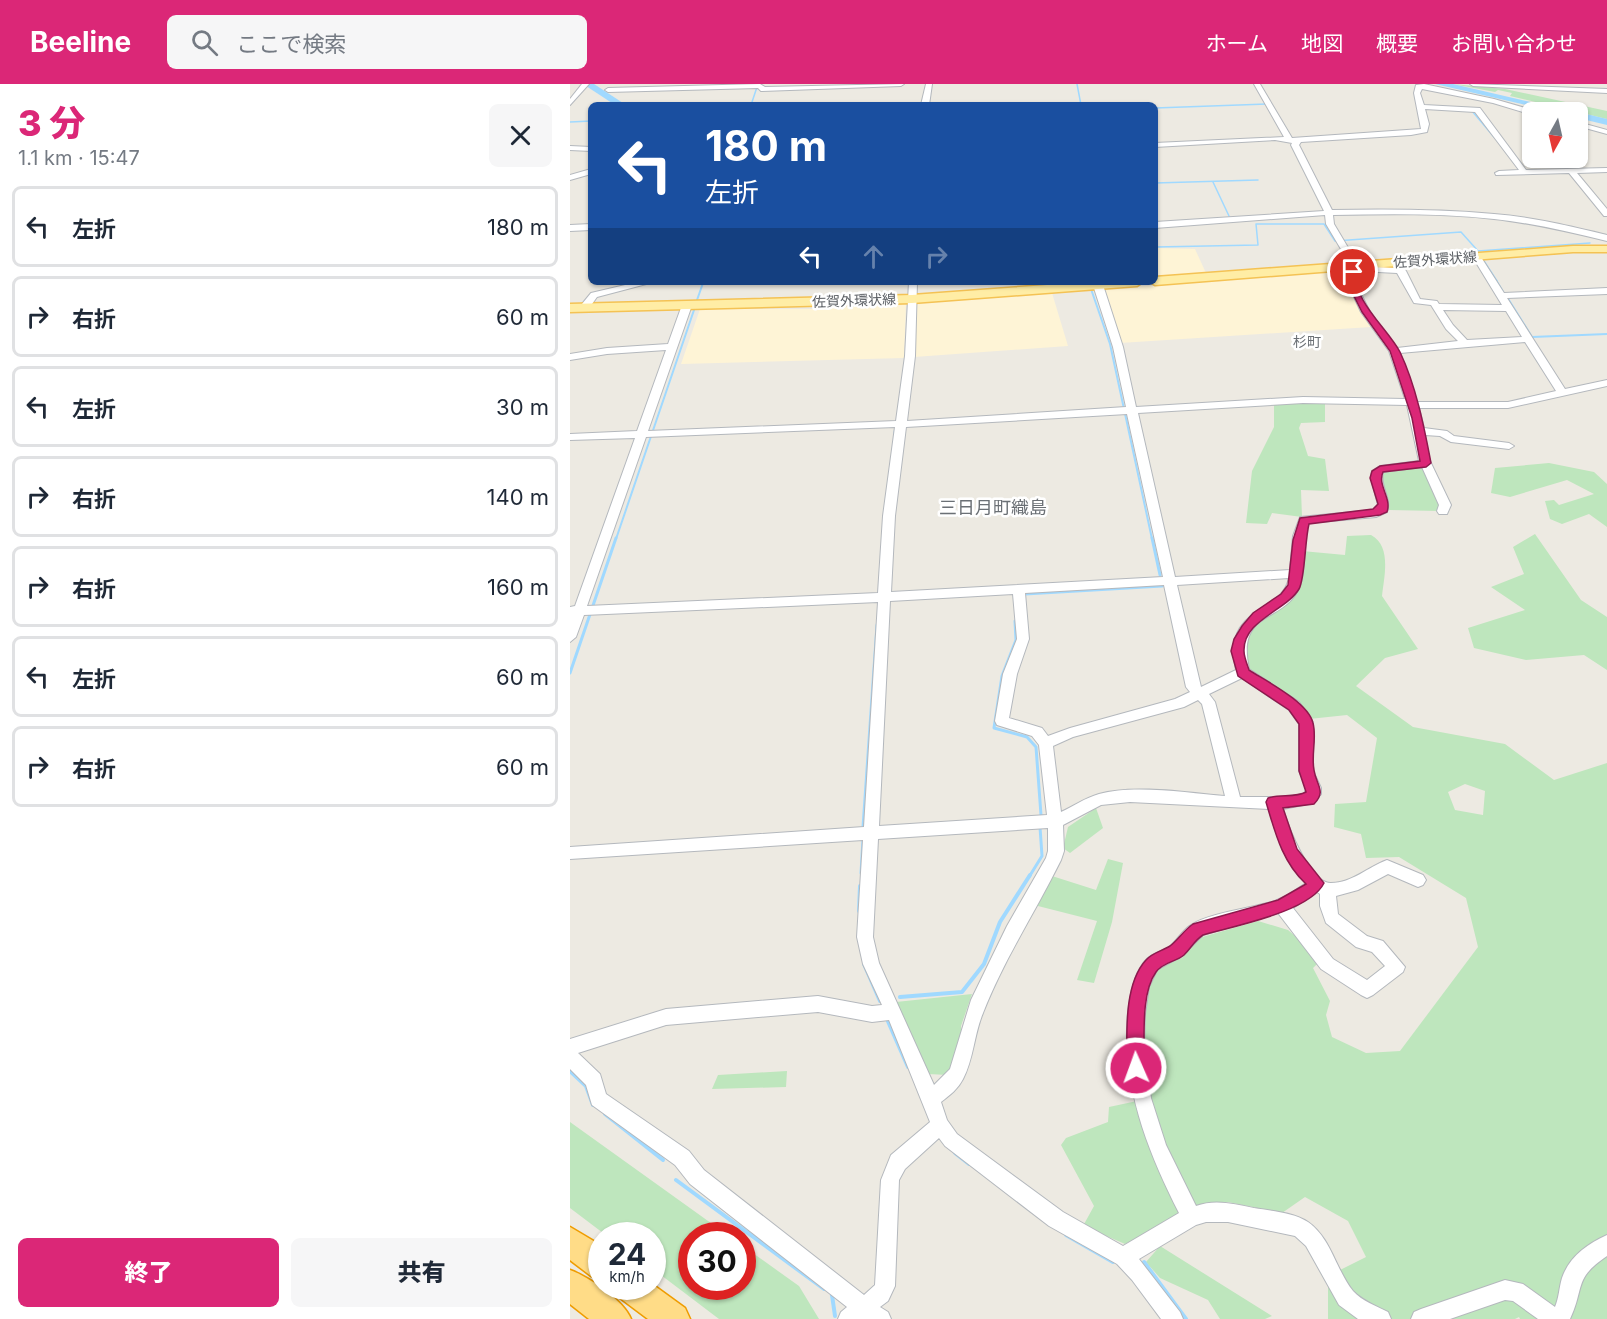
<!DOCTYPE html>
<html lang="ja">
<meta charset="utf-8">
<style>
:root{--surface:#fff;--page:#f6f6f7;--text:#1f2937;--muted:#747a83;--line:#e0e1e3;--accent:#db2777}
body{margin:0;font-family:Inter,"Noto Sans JP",sans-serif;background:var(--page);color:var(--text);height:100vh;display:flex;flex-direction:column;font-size:22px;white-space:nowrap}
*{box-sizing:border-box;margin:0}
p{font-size:20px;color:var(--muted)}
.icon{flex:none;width:33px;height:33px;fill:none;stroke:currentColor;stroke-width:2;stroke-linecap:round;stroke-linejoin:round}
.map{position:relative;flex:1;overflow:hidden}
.sheet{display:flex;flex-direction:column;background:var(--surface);width:570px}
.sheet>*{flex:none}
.top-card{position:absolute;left:18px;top:18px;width:570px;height:183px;border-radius:9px;box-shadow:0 2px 4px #0004;background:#1a4fa0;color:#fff;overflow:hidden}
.needle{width:39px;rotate:188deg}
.tools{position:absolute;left:952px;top:18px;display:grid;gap:12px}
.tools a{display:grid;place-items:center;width:66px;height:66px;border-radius:9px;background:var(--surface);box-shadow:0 2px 4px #0004;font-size:30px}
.speed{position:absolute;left:18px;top:1138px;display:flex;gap:12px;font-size:30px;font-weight:700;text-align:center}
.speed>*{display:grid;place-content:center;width:78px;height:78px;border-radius:50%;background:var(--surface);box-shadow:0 2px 4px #0004;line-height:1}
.speed small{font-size:15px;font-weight:400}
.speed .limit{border:9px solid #d22;background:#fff;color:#111}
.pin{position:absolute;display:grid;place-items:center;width:51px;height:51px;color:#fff;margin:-26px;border:3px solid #fff;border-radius:50%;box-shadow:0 2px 6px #0007}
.me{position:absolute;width:66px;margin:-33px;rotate:358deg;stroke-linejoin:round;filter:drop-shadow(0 0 4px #0008)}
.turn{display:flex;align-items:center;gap:21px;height:126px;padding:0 18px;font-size:27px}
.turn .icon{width:78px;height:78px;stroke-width:2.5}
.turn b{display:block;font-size:42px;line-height:51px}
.lanes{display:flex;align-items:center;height:57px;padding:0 18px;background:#0003;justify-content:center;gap:30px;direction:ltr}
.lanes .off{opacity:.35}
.round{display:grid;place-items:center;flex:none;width:63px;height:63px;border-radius:9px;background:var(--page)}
.overview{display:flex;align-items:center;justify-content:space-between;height:102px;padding:0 18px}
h1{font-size:36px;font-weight:800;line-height:45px;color:var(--accent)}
.action{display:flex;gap:12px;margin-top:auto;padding:12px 18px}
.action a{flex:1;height:69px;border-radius:9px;background:var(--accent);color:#fff;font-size:24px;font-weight:800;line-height:69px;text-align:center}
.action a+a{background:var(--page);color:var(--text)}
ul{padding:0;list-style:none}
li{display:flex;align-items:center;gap:18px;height:81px;margin:0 12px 9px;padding:0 6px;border:3px solid var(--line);border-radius:9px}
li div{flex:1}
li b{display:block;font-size:22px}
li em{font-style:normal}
header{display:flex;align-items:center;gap:36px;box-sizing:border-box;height:84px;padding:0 30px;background:var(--accent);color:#fff}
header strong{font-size:28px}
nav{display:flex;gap:33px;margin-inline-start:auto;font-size:21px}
.search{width:420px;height:54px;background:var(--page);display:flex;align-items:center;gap:15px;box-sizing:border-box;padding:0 21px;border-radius:9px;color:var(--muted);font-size:22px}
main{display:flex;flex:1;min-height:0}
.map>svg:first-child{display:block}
.commercial{fill:#fef4d6}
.green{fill:#bee6bd;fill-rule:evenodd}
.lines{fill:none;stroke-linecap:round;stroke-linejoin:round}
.stream-far3{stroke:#a0d9ff;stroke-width:1.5}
.stream-far2{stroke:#a0d9ff;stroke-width:2}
.stream-far1{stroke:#a0d9ff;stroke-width:3}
.stream{stroke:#a0d9ff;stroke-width:4}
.river{fill:#a0d9ff;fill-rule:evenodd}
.minor-casing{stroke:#b4b8bd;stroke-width:2}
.major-casing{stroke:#f4c254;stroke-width:3}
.highway-casing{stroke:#ef9c00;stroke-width:3}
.minor{fill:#fff;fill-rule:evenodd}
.major{fill:#ffeda5;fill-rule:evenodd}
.highway{fill:#ffdc87;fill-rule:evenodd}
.route{fill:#db2777;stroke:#8e194d;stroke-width:1.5}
.labels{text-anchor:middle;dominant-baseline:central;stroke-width:5;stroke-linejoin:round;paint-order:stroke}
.far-street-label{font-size:14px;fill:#5a5e63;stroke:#fff}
.far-neighbourhood-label{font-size:14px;fill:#6b7075;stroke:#fff}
.quarter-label{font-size:18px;fill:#6b7075;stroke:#fff}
</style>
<header>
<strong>Beeline</strong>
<div class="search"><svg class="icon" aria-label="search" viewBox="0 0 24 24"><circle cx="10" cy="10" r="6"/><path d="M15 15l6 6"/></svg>ここで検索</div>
<nav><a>ホーム</a><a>地図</a><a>概要</a><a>お問い合わせ</a></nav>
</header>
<main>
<section class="sheet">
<div class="overview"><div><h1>3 分</h1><p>1.1 km · 15:47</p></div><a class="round"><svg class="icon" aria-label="close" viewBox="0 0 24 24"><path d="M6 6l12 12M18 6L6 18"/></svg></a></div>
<ul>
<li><svg class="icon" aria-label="left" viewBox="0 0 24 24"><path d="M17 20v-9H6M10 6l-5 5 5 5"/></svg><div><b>左折</b></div><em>180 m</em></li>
<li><svg class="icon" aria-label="right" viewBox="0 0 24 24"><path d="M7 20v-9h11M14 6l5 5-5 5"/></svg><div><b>右折</b></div><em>60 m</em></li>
<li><svg class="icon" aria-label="left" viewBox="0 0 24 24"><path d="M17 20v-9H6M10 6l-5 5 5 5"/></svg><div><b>左折</b></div><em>30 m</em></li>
<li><svg class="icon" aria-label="right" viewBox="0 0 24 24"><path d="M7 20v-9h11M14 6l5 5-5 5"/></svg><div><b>右折</b></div><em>140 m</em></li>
<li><svg class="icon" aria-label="right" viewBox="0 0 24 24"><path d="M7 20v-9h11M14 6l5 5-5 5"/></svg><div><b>右折</b></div><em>160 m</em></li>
<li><svg class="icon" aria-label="left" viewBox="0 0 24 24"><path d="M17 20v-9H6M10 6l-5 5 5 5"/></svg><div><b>左折</b></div><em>60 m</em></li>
<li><svg class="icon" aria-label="right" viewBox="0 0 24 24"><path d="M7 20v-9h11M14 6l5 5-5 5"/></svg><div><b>右折</b></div><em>60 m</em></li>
</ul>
<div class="action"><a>終了</a><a>共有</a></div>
</section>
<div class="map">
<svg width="1037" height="1235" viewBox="0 0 1037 1235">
<rect width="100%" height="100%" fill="#edeae2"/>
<g class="commercial">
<path d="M585 164 625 165 636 189 585 192Z"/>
<path d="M778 187 776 199 801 243 550 259 532 205Z"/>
<path d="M482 209 498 262 344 273 346 219Z"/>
<path d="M336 219 334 274 111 280 130 225H249Z"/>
</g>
<g class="green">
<path d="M883 0 935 5 1037 27V35L940 12 942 9 928 6 925 8Z"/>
<path d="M755 317V338L731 339 729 344 738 372 755 375 759 407 731 406 732 433 702 429 697 440 676 439 682 387 704 343V320Z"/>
<path d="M979 379 1024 388 1037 400V443L1019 430 992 440 980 435 975 417 984 416 989 421 1024 410 997 396 940 413 921 409 925 384Z"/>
<path d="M855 381 872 418 869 427 819 426 809 393 813 386Z"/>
<path d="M965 450 1011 516 1037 533V586L1014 571 956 576 904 564 898 544 955 526 921 503 954 490 943 463Z"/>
<path d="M801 451C822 462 814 493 812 512L848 565 815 574 786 602 843 643 935 660 984 696 1037 679V1235H950L949 1233 945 1235H758V1192L796 1173 778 1137 735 1113 712 1129 658 1118 604 1134 555 1160 513 1142 524 1122 491 1061 496 1054 538 1038 539 1023 567 1017 576 907 590 880 612 874 629 854 688 837 718 846 752 875 743 884 760 917 756 931 762 953 796 969 830 967 908 863 896 814 829 773 796 774 791 750 764 743 765 720 796 718 807 654 777 631 739 635 683 592 672 568 679 548 726 509 730 498 732 467 775 471 777 452ZM895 700 915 707 913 731 885 726 878 708Z"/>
<path d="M526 724 533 744 500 769 493 764 498 743Z"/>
<path d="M538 775 553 779 542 838 524 899 507 896 527 837 464 821 482 792 526 806Z"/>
<path d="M402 910 391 942 392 964 378 991 358 990 326 918Z"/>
<path d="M217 987 216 1003 142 1005 148 991Z"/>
<path d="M0 1038 159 1152H122V1203H172L173 1162 229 1202 249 1235H149L83 1185 82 1152H37L0 1124Z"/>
<path d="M590 1162 702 1232 695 1235H650L638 1216 590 1194 576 1178Z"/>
</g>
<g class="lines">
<g class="stream-far3">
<path d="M507 0 511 21"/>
<path d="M181 21 188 0"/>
<path d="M585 24 697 20"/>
<path d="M902 27 924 53"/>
<path d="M0 38 21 37"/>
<path d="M643 98 659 132"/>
<path d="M585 99 688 96"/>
<path d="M585 163 688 161 686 140H754L765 157 891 148 908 167 1020 159"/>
<path d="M914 177 927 197"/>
</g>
<g class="stream-far2">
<path d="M926 196 935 211"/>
<path d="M521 205 540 260 582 455"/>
<path d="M937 213 962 253 1037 250"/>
<path d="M127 216 133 199 190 198"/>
<path d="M324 353 325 345"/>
<path d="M46 455 124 226"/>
</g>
<g class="stream-far1">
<path d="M582 454 590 491"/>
<path d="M455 510 592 502"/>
<path d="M445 537 446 556 432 592 424 644 457 653 466 663 471 731"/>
<path d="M0 589 46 454"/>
<path d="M293 743 307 541"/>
<path d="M291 789 293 755"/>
<path d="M459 793 472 772 470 743"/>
</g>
<g class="stream">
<path d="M289 827 290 802"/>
<path d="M294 880 310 917"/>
<path d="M330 913 392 908 414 880 430 838 460 791"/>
<path d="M317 935 338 983"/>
<path d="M0 987 16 1002 23 1021"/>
<path d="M35 1030 93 1076"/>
<path d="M385 1069 399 1080"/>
<path d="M106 1096 254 1205"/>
<path d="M496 1151 543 1178"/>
<path d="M574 1178 616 1235"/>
<path d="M262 1211 265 1232"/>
</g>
<g class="river">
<path d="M13 0H24L56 21H45Z"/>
<path d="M865 0H883L1003 28H987Z"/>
<path d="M1007 28H1008L1037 35V41L1008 34Z"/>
</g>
<defs>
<g id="minor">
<path d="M12 0H19L0 21V15Z"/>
<path d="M190 0 195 3 334 0 331 2 191 7 188 4 38 8 35 6 38 4Z"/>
<path d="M356 0H362L359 21H351Z"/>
<path d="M684 0H690L722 54 851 45 844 9 846 1 854 0 924 15 966 27 963 31 923 19 852 5 850 9 854 21 910 24 956 86 1037 84V88L1007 89 1037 125V132H1034L999 89 926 91 925 89 929 87 949 86 905 28 855 25 859 40 857 48 841 51 731 58 729 61 762 126C816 125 870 125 924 130 962 133 999 142 1037 151V157C1000 148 962 139 924 135 871 129 817 130 763 131L764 140 789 182 824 184 821 178 828 176 836 187 850 215 867 217 869 220 932 221 902 172 906 169 909 170 934 209 1037 204V210L937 214 995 305 1037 296V302L938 324H849L854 344 877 347 884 352 939 359 944 362 939 365 881 358 870 352 855 351 859 375 881 421 877 430H869L867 427 869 421 852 383 813 388C809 401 822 414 817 428L806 433 738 439C730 460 738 484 729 504 713 540 666 525 679 585L729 618 741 635 743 639V687L751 704V710L743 719 713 725C718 742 740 800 761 799 782 799 798 783 817 776L853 791 856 796 853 801 848 803 818 790 788 806 766 812 768 830 797 852 813 857 835 883 833 888 803 911 797 914 791 911 751 885 708 829 633 851 612 872 587 886 579 903 575 930 574 964 581 1014 596 1061 626 1122C645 1115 664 1120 684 1124 701 1127 723 1128 738 1138 761 1154 766 1186 783 1207 792 1217 806 1222 818 1228L821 1235H788L769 1221 736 1162 725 1152 658 1138H636L626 1141 569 1175 610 1228 613 1235H591L562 1196 547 1180 479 1142 375 1062 369 1054 335 1085 329 1096 325 1202 318 1217 310 1223 318 1228 321 1235H268L271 1228 277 1223 120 1100 105 1081 22 1021 16 1001 0 985V955L96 925 248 912 302 922 312 921 293 880 287 853 293 756 0 775V763L294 743 308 518 14 531 6 553 0 558V523L5 522 65 354 0 356V350L67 347 96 266 37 270 0 276V270L37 264 98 260 112 221 117 218 122 221 78 347 326 337 335 272 339 198H347L345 272 337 337 556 323 543 263 523 201 528 198 533 201 553 263 566 323 733 313 835 315 819 267 791 228 778 200 781 182 756 140 755 131 585 144V138L754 127 721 61 722 59 705 56 585 63V59L714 53ZM789 187 827 189 844 219 861 221 876 245 888 257 827 264 800 228 786 200ZM873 226 936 227 952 253 897 256 883 241ZM955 258 986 307 938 318H847L830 269ZM733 319 837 321 849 377 810 382 802 387 801 394 808 421 803 426 730 433 723 452 720 486 605 493 568 329ZM557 330 593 493 321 508 325 432 336 343ZM325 343 313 432 308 509 17 522 76 353ZM719 494C711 532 652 520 666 586L631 603 607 501ZM594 501 616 603 620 608 605 615 500 644 478 652 472 644 439 634 447 590 459 555 455 509ZM443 510 447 555 433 590 425 637 427 641 462 652 469 661 477 731 309 742 320 517ZM672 594 719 626 729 640V687L737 704 734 710 713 713H670L645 618 639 610ZM628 616 632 620 655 712C620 709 563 700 529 710 515 714 504 722 491 728L483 662 503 653 614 623ZM560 718 699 725C706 752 716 779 736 799L718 811 705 817C682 824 640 829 621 841 612 846 607 857 599 863 591 868 581 869 575 877 564 890 560 911 558 928 551 1000 577 1066 609 1129L553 1162 493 1128 387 1050 377 1036 371 1018C380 1011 388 1005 393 995 404 974 404 950 413 929 434 875 466 827 491 776L494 767 493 741 531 721ZM478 744V767L476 774 437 842 401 916 380 985 364 1001 309 879 303 853 308 755ZM747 808 750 810V822L756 839 786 863 802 868 815 882 797 896 763 875 723 824ZM248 928 302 938 319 936 360 1038 321 1071 311 1096 305 1201 294 1211 134 1086 119 1067 36 1010 30 990 8 969 96 941Z"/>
<path d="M900 0 1037 5V9L903 2Z"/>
<path d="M1008 38 1037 46V50L1008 42Z"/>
<path d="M0 62 21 63V67L0 66Z"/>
<path d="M21 85V90L0 96V91Z"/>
<path d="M21 140V146L0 147V141Z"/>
<path d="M68 198H84L27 213 22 220V226H16L12 220 21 209Z"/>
<path d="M1037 1151V1172C1003 1195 1015 1203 1000 1235H968L943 1217 935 1216 880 1235H841L844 1228 851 1225 935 1196 953 1200 985 1223C989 1214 989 1204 992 1194 999 1173 1017 1160 1037 1151Z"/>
</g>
<g id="major">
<path d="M1003 162H1037V168H1003L585 201 580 198H585V193Z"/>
<path d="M519 198H573L567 202 342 219 0 228V220L342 211Z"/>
</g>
<g id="highway">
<path d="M0 1143 32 1162V1196L21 1192 0 1176Z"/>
<path d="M0 1186C19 1193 53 1216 61 1235H19L0 1220Z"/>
<path d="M82 1200 115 1224 120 1235H78L50 1214 46 1203H82Z"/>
</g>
</defs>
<use href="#minor" class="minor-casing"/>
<use href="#major" class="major-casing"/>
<use href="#highway" class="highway-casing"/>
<use href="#minor" class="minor"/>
<use href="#major" class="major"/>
<use href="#highway" class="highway"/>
</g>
<path class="route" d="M780 186 787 188C781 215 818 245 830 268 846 302 854 342 861 379L856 383 813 388C807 401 822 414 817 428L810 431 739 440C735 455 735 495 729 505 716 527 673 536 674 567 674 573 677 580 679 586 696 597 738 618 743 639 747 654 741 671 744 686 746 701 757 707 744 720L713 724 727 765 754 799C740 828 663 842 633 851 625 856 621 864 614 871 606 878 593 878 586 888 570 910 575 957 574 984L572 990 566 992 559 990 557 984C557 952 553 901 576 876 582 869 592 867 600 862 608 856 614 846 623 840L708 816 736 800C712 778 705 748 696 718L698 714C711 710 725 714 736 708L729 687V640L719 626 668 592 661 567 664 555 672 542 683 529 711 510 718 501 723 456 730 434 803 425 808 420 800 394 802 387 810 382 850 377 842 334 820 267 792 228 776 196Z"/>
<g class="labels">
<g class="far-street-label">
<text transform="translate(865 175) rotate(-4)">佐賀外環状線</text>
<text transform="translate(284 216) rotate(-2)">佐賀外環状線</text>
</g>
<g class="far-neighbourhood-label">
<text x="737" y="257">杉町</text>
</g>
<g class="quarter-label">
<text x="423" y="423">三日月町織島</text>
</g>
</g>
</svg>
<div class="tools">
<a><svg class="needle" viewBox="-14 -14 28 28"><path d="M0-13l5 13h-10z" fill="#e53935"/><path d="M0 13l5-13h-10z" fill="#747a83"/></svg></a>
</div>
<div class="speed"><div>24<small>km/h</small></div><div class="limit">30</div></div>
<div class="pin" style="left:783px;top:188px;background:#d93025"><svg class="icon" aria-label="arrive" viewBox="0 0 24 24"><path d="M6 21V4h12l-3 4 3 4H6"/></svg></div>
<svg class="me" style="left:566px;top:984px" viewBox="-20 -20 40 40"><circle r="17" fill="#db2777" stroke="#fff" stroke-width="3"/><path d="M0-11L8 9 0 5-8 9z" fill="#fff"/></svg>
<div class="top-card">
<div class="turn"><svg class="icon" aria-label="left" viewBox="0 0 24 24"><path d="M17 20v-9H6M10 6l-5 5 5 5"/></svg><div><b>180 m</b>左折</div></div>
<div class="lanes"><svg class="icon" aria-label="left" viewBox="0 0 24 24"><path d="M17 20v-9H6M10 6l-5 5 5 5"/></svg><svg class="icon off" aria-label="ahead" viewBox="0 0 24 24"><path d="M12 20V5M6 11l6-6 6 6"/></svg><svg class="icon off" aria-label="right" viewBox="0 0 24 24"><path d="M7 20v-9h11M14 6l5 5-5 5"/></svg></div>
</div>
</div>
</main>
